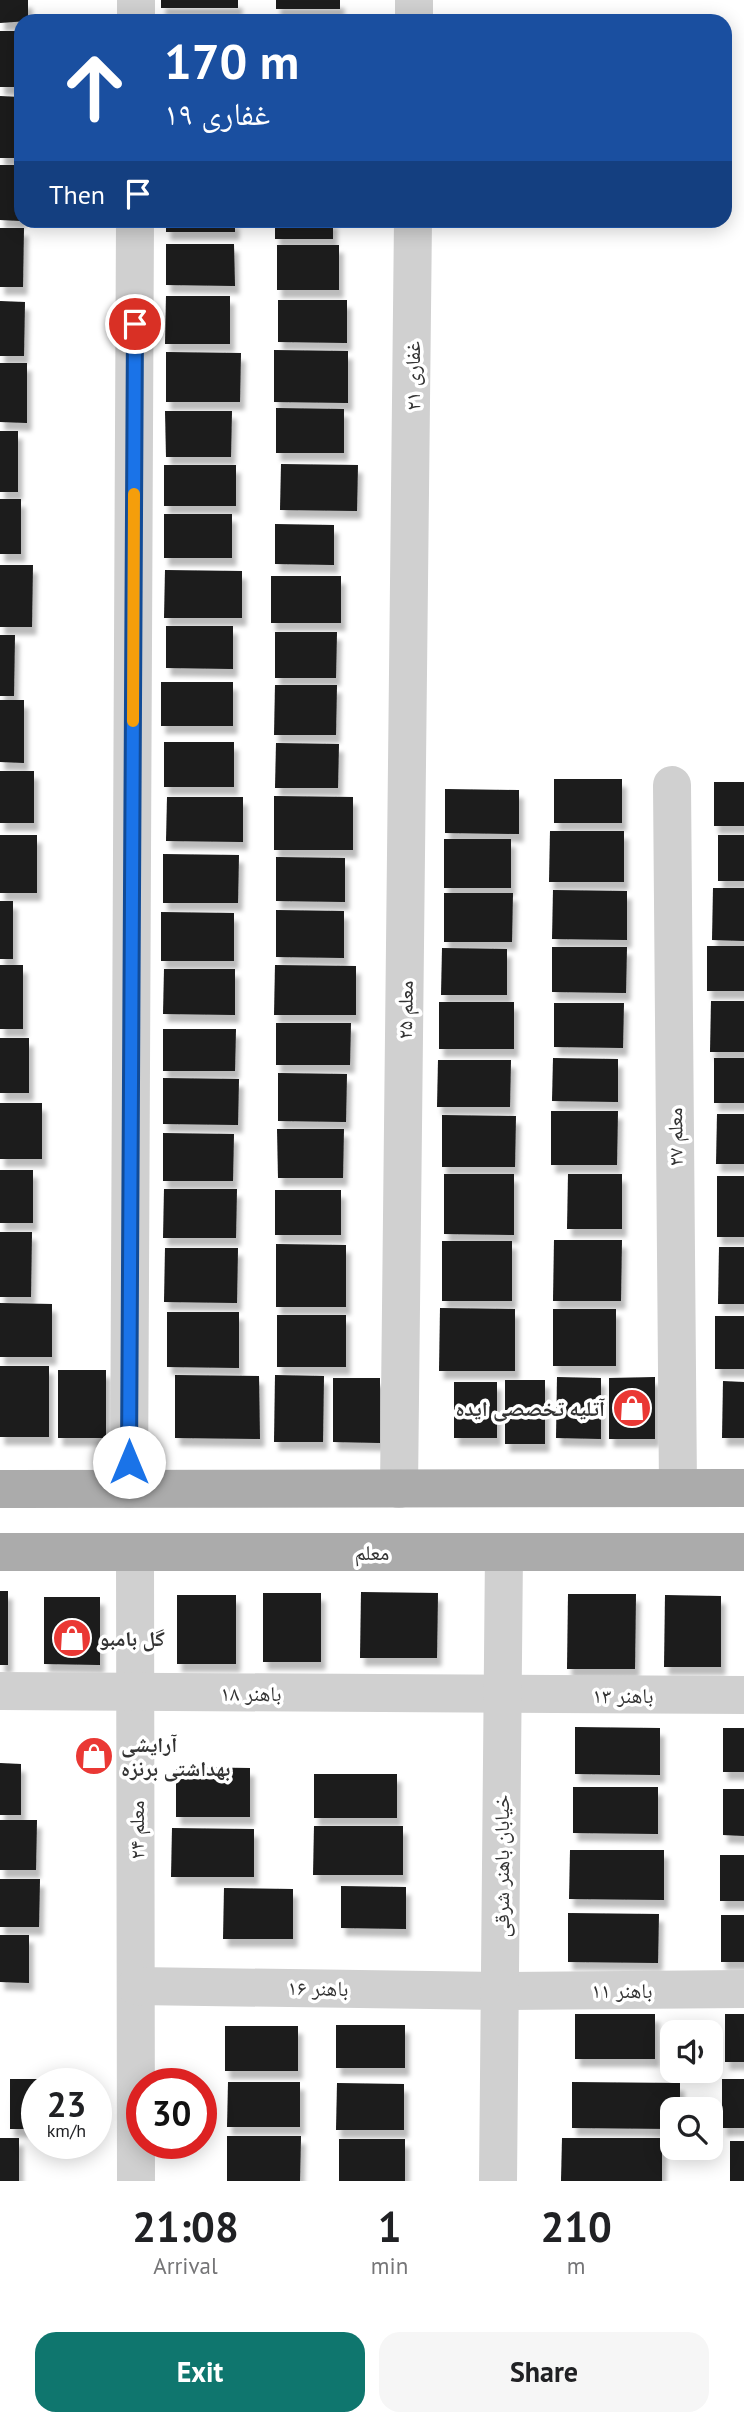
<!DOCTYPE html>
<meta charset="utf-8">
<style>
:root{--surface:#fff;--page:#f6f6f6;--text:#202124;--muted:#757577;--accent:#0f766e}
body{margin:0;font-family:"PT Sans","Noto Naskh Arabic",sans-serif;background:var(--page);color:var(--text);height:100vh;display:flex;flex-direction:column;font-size:26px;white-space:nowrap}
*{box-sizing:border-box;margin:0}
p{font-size:23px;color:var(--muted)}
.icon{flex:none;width:38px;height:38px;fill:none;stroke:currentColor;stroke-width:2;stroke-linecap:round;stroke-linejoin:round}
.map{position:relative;height:2181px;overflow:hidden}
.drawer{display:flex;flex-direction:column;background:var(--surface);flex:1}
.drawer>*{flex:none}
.banner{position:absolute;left:14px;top:14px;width:718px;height:214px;border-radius:21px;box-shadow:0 4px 18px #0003;background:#1a4fa0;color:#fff;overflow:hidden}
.tools{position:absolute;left:660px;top:2020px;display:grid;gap:14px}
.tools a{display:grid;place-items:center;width:63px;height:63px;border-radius:14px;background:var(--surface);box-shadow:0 4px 18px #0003;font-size:35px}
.speed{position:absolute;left:21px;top:2068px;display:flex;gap:14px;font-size:35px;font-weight:700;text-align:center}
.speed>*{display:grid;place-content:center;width:91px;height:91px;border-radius:50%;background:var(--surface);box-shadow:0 4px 18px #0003;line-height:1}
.speed small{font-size:18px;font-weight:400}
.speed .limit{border:10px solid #d22;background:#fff;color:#111}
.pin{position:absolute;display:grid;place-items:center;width:60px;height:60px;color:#fff;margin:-30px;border:4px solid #fff;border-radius:50%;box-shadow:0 2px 7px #0007}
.me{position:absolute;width:77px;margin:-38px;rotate:0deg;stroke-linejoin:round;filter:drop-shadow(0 0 5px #0008)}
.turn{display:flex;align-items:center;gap:24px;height:147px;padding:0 35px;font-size:32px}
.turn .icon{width:91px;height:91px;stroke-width:2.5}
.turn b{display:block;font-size:49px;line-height:60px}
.then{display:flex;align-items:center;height:66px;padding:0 35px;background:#0003;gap:14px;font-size:26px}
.eta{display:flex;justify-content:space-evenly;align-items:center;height:119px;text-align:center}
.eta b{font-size:42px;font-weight:700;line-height:49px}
.primary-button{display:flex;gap:14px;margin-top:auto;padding:14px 35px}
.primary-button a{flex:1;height:80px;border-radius:21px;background:var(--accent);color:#fff;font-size:28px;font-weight:700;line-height:80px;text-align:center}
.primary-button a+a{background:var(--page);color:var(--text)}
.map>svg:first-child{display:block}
.building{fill:#1a1a1a;filter:url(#shadow)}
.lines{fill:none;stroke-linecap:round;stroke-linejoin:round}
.minor{stroke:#d0d0d0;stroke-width:38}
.major{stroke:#ababab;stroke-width:38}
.route-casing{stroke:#114b97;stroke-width:18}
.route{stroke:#1a73e8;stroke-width:12}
.slow{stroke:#f59e0b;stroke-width:12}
.labels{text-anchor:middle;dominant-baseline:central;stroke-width:7;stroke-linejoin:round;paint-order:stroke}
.street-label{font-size:21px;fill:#333;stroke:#fff}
.poi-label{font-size:21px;font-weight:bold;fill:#333;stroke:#fff;text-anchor:start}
</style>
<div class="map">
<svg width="744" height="2181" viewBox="0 0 744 2181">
<defs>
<filter id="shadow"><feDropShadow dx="4.5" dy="8" stdDeviation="2" flood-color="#0004"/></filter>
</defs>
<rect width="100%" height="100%" fill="#fff"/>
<g class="building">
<path d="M0 0H28V21L0 23Z"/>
<rect x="161" y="0" width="77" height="8"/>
<rect x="276" y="0" width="64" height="9"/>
<rect x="161" y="16" width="73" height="5"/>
<rect x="0" y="31" width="21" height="56"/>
<path d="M0 96 21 97V158H0Z"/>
<path d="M0 165H21V221L0 220Z"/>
<rect x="166" y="220" width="69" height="12"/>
<rect x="275" y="220" width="58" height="19"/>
<path d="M0 228H24L23 287H0Z"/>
<path d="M166 244H234L235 286 166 285Z"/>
<rect x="277" y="245" width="62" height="45"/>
<path d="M166 296H230V344H165Z"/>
<path d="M278 300H347V343L278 342Z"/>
<path d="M0 301 25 302 24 356H0Z"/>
<path d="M274 350 348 351V403L274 402Z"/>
<path d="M166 352 241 353 240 402H166Z"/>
<path d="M0 363H27V423L0 422Z"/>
<path d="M276 408 344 409V453H276Z"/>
<path d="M165 411H232L231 457H166Z"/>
<rect x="0" y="431" width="18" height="61"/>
<path d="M281 464 358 465 357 511 280 510Z"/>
<rect x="164" y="465" width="72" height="41"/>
<rect x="0" y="499" width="21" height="55"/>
<rect x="164" y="514" width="68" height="44"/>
<path d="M275 524 334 525V565L275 564Z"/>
<path d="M0 565H33L32 627H0Z"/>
<path d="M165 570 242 571V618H164Z"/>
<rect x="271" y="576" width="70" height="47"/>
<path d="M166 626H233V669L166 668Z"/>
<path d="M275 632H337L336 678H275Z"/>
<path d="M0 635H15L14 696H0Z"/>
<rect x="161" y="682" width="72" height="44"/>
<path d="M275 685H337L336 735H274Z"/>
<path d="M0 700H24V763L0 762Z"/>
<rect x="164" y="742" width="70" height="45"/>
<path d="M276 743 339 744 338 788H275Z"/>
<rect x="0" y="771" width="34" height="52"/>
<rect x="554" y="779" width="68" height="44"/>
<rect x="714" y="782" width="30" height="44"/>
<path d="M445 789 519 790V834L445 833Z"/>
<path d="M274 796 353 797V850H274Z"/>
<path d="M167 797H243V842L166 841Z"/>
<path d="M550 831H624V882H549Z"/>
<rect x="0" y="835" width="37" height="58"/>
<rect x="718" y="835" width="26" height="46"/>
<rect x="444" y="839" width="67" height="49"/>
<path d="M163 854 239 855 238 903H163Z"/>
<path d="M276 857 345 858V902L276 901Z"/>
<path d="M713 888H744V941L712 940Z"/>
<path d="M553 890 627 891V940L552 939Z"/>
<path d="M444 893H513L512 942H444Z"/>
<rect x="0" y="901" width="13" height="58"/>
<path d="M276 910 344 911V958L276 957Z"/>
<path d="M161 912 234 913V961H161Z"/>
<rect x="707" y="946" width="37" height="45"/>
<path d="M552 947H627L626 993 552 992Z"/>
<path d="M442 948 507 949V995H441Z"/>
<rect x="0" y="965" width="23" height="64"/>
<path d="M275 965 356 966V1015H274Z"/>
<path d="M164 969H235V1015L163 1014Z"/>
<path d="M711 1001H744V1052H710Z"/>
<rect x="439" y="1002" width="75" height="47"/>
<path d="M554 1003H624L623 1048 554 1047Z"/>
<path d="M276 1023H351L350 1065H276Z"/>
<path d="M163 1029H236L235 1071H163Z"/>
<rect x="0" y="1038" width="29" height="55"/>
<path d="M553 1058 618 1059V1102L552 1101Z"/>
<rect x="714" y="1058" width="30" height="45"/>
<path d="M438 1060H511L510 1107H437Z"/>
<path d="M278 1073 347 1074 346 1122 278 1121Z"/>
<path d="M163 1078 239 1079 238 1125 163 1124Z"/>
<rect x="0" y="1103" width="42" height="56"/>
<path d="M551 1111H618L617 1165H551Z"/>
<path d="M717 1114H744V1164H716Z"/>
<path d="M442 1115 516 1116 515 1167H442Z"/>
<path d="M277 1129H344L343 1178H278Z"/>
<path d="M163 1133 234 1134 233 1181H163Z"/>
<rect x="0" y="1170" width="33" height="53"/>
<path d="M444 1174H514V1235L444 1234Z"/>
<path d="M568 1174H622V1229H567Z"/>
<rect x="717" y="1176" width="27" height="61"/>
<path d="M164 1189H237L236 1238H163Z"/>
<rect x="275" y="1190" width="66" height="45"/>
<path d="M0 1232H32L31 1297H0Z"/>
<path d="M554 1240H622L621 1301H553Z"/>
<rect x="442" y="1241" width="70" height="60"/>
<path d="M276 1244 346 1245V1307H276Z"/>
<path d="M719 1247H744V1304H718Z"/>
<path d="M165 1248H238L237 1303 164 1302Z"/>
<path d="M0 1303 52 1304V1357H0Z"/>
<path d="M440 1308 515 1309V1371H439Z"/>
<rect x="553" y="1309" width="63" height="57"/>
<path d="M167 1312H239V1368L167 1367Z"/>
<rect x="277" y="1315" width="69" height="52"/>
<rect x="715" y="1316" width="29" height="53"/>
<rect x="0" y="1366" width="49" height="71"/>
<rect x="58" y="1370" width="48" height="68"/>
<path d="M175 1375 259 1376 260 1439 175 1438Z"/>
<path d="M275 1375 324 1376 323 1442H274Z"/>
<path d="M557 1377 601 1378V1439L556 1438Z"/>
<path d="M655 1377V1439H609V1378Z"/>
<path d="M333 1378H380V1443L333 1442Z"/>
<rect x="505" y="1380" width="40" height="64"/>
<path d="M723 1381 744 1382V1438H722Z"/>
<rect x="454" y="1382" width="43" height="56"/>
<rect x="0" y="1591" width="8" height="74"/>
<path d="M361 1592 438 1593 437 1658H360Z"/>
<rect x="263" y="1593" width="58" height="69"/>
<path d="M568 1594H636L635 1669H567Z"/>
<rect x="177" y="1595" width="59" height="69"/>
<path d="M665 1595 721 1596V1667H664Z"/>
<path d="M44 1597H100V1665L44 1664Z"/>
<path d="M575 1727 660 1728V1775L575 1774Z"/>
<rect x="723" y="1728" width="21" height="44"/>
<path d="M0 1763 21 1764V1815H0Z"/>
<path d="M176 1767 250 1768V1817H176Z"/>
<rect x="314" y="1774" width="83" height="44"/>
<path d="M573 1787H658V1834L573 1833Z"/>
<path d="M723 1789H744V1836L723 1835Z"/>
<path d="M0 1820H37L36 1870H0Z"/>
<path d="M314 1826H403V1875H313Z"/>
<path d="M172 1828 254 1829V1877H171Z"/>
<path d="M570 1850H664V1900L569 1899Z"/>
<rect x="720" y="1855" width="24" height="46"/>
<path d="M0 1879H40L39 1927H0Z"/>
<path d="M341 1886 406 1887V1929L341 1928Z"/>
<path d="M224 1888 293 1889V1939H223Z"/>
<path d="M568 1913 659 1914 658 1963 568 1962Z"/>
<rect x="721" y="1915" width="23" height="47"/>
<path d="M0 1935H29V1983L0 1982Z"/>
<rect x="575" y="2014" width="80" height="45"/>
<rect x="725" y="2014" width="19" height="48"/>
<rect x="336" y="2025" width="69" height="43"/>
<rect x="225" y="2026" width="73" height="45"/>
<path d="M10 2079H66V2084H37V2129H10Z"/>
<rect x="722" y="2079" width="22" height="49"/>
<path d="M228 2082H300V2127H227Z"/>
<path d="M572 2082 680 2083V2109H672V2129L572 2128Z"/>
<path d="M337 2083 404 2084V2130H336Z"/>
<path d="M227 2136H301L300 2181H227Z"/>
<rect x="0" y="2138" width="19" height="43"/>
<path d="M562 2138H662V2181H561Z"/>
<rect x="339" y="2139" width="66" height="42"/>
<rect x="730" y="2141" width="14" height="40"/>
</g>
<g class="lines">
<g class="minor">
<path d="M136 21V0"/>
<path d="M414 21V0"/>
<path d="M672 785 678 1488"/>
<path d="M129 1489 135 220"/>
<path d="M399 1489 413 220"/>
<path d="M135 1552 136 2181"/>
<path d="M0 1691 744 1695"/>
<path d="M136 1986 500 1991 744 1989"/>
<path d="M498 2181 504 1552"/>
</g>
<g class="major">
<path d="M0 1489 744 1488"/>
<path d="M0 1552H744"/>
</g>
</g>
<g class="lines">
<defs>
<path id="route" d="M129 1462 135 324"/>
</defs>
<use href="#route" class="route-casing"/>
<use href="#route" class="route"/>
<path class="slow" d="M133 721 134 494"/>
</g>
<defs>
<symbol id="shop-disc" viewBox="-11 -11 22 22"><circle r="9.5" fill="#ea3834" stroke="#fff"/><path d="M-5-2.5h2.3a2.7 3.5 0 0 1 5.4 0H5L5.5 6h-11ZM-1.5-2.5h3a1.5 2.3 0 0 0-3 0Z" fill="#fff"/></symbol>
</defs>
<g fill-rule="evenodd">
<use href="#shop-disc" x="610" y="1386" width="44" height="44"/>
<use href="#shop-disc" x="50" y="1616" width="44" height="44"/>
<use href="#shop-disc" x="72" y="1734" width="44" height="44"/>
</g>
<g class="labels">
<g class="street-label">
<text transform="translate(412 376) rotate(-90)">غفاری ۲۱</text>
<text transform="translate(405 1010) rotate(-89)">معلم ۲۵</text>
<text transform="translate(675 1137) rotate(-91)">معلم ۲۷</text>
<text x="372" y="1552">معلم</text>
<text x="251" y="1693">باهنر ۱۸</text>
<text x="623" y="1695">باهنر ۱۳</text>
<text transform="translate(136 1830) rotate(-90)">معلم ۲۴</text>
<text transform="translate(501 1866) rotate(-90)">خیابان باهنر شرقی</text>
<text transform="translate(318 1988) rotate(1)">باهنر ۱۶</text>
<text x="622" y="1990">باهنر ۱۱</text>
</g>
<g class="poi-label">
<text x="605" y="1408" text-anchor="end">آتلیه تخصصی ایده</text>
<text x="99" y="1638">گل بامبو</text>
<text x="121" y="1744">آرایشی<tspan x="121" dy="24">بهداشتی برنزه</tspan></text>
</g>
</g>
</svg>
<div class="tools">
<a><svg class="icon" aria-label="sound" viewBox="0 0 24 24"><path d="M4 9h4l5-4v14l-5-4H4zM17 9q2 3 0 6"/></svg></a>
<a><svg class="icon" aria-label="search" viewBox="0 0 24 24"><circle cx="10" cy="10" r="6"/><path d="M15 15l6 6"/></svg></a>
</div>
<div class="speed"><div>23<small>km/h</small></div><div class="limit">30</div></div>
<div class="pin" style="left:135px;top:324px;background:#d93025"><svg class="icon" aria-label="arrive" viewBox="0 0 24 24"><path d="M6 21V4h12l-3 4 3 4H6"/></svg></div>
<svg class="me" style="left:129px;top:1462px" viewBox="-20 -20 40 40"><circle r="19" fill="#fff"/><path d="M0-13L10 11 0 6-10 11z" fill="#1a73e8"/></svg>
<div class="banner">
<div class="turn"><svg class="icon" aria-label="ahead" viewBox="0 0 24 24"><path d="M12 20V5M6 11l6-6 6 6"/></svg><div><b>170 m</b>غفاری ۱۹</div></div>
<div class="then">Then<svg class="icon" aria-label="arrive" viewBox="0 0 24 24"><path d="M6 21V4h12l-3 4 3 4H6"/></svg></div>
</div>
</div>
<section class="drawer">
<div class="eta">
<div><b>21:08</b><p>Arrival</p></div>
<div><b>1</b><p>min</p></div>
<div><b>210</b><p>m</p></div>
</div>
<div class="primary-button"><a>Exit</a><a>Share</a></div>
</section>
